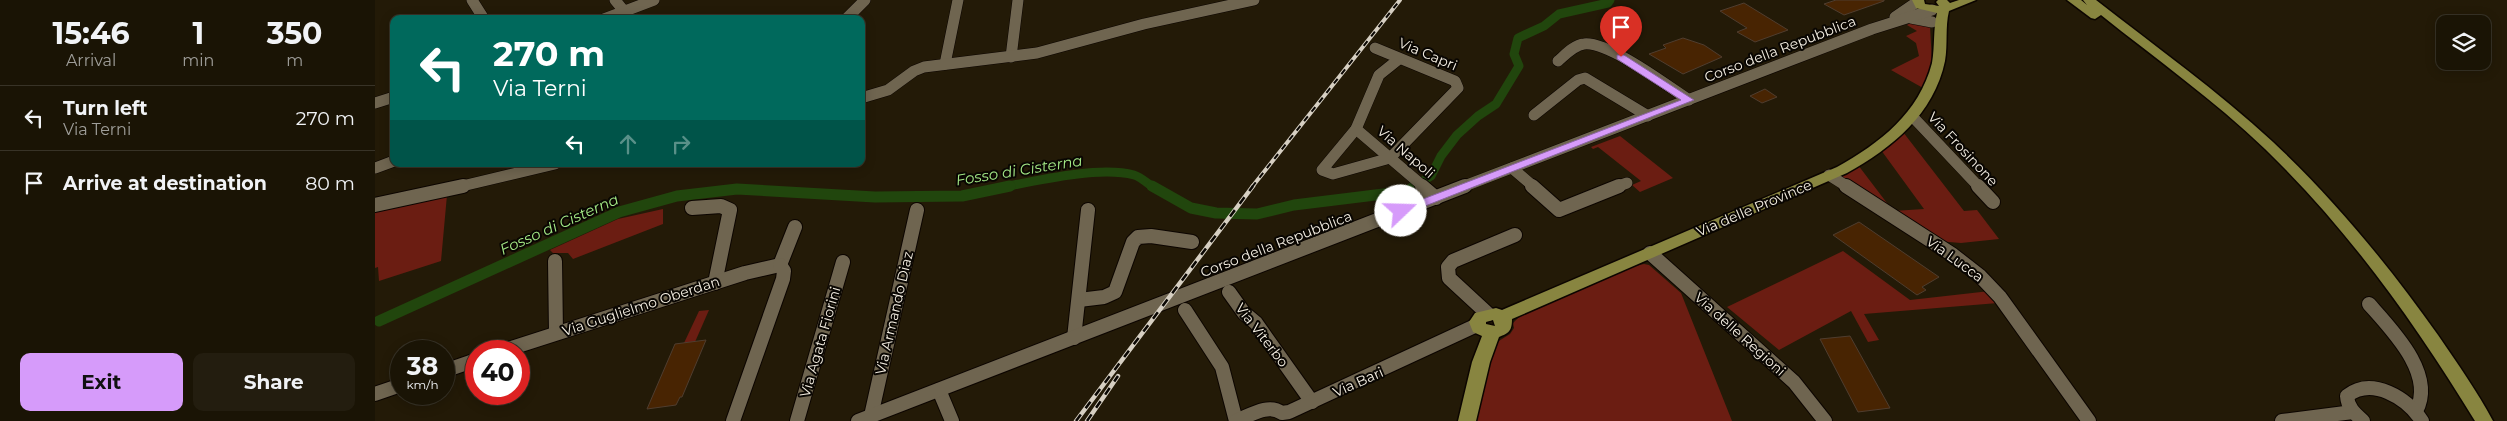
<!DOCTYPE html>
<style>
:root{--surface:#1a1405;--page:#231d0f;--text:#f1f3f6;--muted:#9f9e9a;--line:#383327;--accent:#d69bfa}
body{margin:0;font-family:Montserrat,sans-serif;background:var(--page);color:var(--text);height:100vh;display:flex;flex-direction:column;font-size:19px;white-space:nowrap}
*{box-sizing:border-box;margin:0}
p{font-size:16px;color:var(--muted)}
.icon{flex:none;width:28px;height:28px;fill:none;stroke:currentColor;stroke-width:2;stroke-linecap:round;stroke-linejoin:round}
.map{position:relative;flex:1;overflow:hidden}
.drawer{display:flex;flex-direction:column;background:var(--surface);width:375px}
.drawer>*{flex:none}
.hud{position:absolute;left:15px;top:15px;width:475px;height:152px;border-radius:10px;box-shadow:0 2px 12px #0003,0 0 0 1px var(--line);background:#00695c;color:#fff;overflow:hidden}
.controls{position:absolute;left:2061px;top:15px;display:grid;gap:10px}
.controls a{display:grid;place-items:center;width:55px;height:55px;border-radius:10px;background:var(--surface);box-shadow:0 2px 12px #0003,0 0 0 1px var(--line);font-size:25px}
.speed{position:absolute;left:15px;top:340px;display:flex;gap:10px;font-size:25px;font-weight:700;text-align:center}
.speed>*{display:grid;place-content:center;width:65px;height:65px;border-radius:50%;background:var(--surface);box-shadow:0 2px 12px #0003,0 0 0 1px var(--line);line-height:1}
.speed small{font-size:12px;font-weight:400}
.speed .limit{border:8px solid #d22;background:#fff;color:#111}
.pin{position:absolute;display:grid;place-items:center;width:42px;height:42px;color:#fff;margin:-51px -21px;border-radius:50% 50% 50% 0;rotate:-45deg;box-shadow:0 0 5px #0007}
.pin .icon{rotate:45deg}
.me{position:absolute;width:55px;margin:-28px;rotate:69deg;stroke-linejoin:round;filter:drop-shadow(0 0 4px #0008)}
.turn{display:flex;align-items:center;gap:18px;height:105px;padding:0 20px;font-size:22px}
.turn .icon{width:65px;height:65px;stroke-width:2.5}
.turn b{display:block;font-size:35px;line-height:42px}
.lanes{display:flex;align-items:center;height:48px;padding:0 20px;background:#0003;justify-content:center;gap:25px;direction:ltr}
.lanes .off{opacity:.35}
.eta{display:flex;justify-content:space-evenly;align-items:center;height:85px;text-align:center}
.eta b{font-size:30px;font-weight:700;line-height:35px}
.cta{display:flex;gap:10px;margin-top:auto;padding:10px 20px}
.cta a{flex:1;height:58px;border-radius:10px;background:var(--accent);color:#111;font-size:20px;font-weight:700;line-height:58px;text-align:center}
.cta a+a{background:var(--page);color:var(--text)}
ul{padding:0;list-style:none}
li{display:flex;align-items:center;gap:15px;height:65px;padding:0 20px;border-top:1px solid var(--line)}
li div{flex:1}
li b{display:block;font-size:19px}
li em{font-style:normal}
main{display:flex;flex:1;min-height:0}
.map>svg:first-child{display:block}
.green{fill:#6b1d12}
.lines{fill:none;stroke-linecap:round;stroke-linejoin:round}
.canal-far1{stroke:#21460d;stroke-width:9}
.canal{stroke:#21460d;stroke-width:11}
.building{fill:#482402;stroke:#4f3d2f}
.minor-far1-casing{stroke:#0c0500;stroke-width:12}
.minor-casing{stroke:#0c0500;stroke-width:16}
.major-casing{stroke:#0c0500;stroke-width:3}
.minor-far1{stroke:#6f6550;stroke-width:11}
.minor{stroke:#6f6550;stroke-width:14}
.major{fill:#888540;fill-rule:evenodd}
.rail-far1-casing{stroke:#d6cfc2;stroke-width:4}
.rail-casing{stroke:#d6cfc2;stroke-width:4.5}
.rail-far1{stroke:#090602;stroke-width:2;stroke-dasharray:6;stroke-linecap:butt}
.rail{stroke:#090602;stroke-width:2.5;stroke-dasharray:8;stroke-linecap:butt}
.route{fill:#d69bfa;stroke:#8b65a2}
.labels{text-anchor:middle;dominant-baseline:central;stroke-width:4;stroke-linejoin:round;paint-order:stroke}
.street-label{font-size:14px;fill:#f5efe3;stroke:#090602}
.water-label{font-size:15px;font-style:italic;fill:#a4e986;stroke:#090602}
</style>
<main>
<section class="drawer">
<div class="eta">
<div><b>15:46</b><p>Arrival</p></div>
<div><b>1</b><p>min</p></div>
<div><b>350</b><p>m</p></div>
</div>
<ul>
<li><svg class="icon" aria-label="left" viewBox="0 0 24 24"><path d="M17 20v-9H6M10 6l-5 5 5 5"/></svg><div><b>Turn left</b><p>Via Terni</p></div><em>270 m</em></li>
<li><svg class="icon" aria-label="arrive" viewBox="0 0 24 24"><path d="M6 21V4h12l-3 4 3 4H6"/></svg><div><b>Arrive at destination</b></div><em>80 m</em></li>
</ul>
<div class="cta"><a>Exit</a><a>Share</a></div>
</section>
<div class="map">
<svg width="2132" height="421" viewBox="0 0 2132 421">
<rect width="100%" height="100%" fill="#231a07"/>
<g class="green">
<path d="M1541 20 1555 26 1557 63 1548 88 1516 70 1544 56 1541 43 1531 36 1542 31 1532 25Z"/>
<path d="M1528 132 1589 211 1602 210 1624 239 1586 243 1562 241 1470 181 1467 175 1483 165 1518 211 1549 209 1506 150Z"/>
<path d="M1245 136 1298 178 1265 192 1257 185 1266 181 1223 147 1218 149 1216 147Z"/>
<path d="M72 195 66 261 4 281 3 267 0 268V209Z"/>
<path d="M288 209V224L198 259 193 253H178L175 250 243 219Z"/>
<path d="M1468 251 1535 300 1615 291 1623 303 1489 314 1504 340 1493 342 1476 311 1404 350 1352 307Z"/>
<path d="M1269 264 1274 265 1306 293 1357 421H1100L1119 344 1135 334 1139 328 1138 323 1145 316 1255 267Z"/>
<path d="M334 310 320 342 309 343 324 311Z"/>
</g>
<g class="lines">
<g class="canal-far1">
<path d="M629 187C664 180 725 166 759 175 766 177 773 184 778 187"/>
<path d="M1038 187 1056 176 1066 156 1082 135 1103 116 1121 104 1144 66 1139 54 1143 38 1169 26 1184 14 1233 3 1235 0"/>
</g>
<g class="canal">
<path d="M777 186 816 208 841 213 882 214 919 205 1033 191 1040 186"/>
<path d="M4 321 244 212 302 196 362 189 500 197 587 196 635 186"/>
</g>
</g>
<g class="building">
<path d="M1461 0H1509V1L1469 15 1449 4Z"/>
<path d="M1369 3 1413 30 1380 42 1362 32 1372 28 1345 11Z"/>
<path d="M1308 38 1329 45 1347 57 1308 74 1274 54 1291 48 1288 45Z"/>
<path d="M1390 89 1402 97 1387 103 1375 96Z"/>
<path d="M1484 222 1564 277 1547 287 1551 290 1542 295 1458 235Z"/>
<path d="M1475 336 1515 408 1483 412 1445 339Z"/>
<path d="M331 340 307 397H305L301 405 272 409 300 344Z"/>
</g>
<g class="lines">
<defs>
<g id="minor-far1">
<path d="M97 0 109 19"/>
<path d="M240 0 249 11 250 19"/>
<path d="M1520 17 1542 2"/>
<path d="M1536 18 1557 22"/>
<path d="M229 19 279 0"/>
<path d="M471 19 490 0"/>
<path d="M1000 48 1080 81 1083 88 1015 158 958 174 947 170 981 129 1004 75 1024 59"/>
<path d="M636 57 643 0"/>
<path d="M1183 61C1190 55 1199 45 1209 44 1233 41 1293 86 1314 100"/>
<path d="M570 64 583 0"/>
<path d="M486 98 513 90 539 71 549 67 662 53 769 24 879 0"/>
<path d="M0 103 19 97"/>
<path d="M1159 115 1203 80 1210 78 1273 116"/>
<path d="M1537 116 1604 187"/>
<path d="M981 129 1049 187"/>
<path d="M0 168 19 161"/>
<path d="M1137 168 1159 187"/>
<path d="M1454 175 1473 187"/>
<path d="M83 187 180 164"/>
<path d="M1087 187 1497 29 1557 10"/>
<path d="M1241 187 1252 183"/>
</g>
<g id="minor">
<path d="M1047 186 1061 198"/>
<path d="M1157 186 1184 210 1244 186"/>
<path d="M1471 186 1578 255 1605 276 1625 297 1714 421"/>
<path d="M1603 186 1618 202"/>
<path d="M0 205 88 186"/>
<path d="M317 208 346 206 355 210 340 283"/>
<path d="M1275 253 1419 382 1450 421"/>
<path d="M180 261 181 333"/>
<path d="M405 265 420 227"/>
<path d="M854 292 869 313 881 323 937 402"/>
<path d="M704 300 729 297 740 292 758 242 763 237 776 236 817 242"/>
<path d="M1994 304C2017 330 2061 374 2041 411"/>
<path d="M810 310 847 367 861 421"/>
<path d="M1113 314 1074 278 1073 267 1078 261 1140 235"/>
<path d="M699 338 713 210"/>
<path d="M127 351 370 273 405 265"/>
<path d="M69 371 101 360"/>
<path d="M564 390 577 421"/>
<path d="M0 394 26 385"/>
<path d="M496 416 542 210"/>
<path d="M358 421 408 279 409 271 405 265"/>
<path d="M422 421 468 262"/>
<path d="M483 421 1090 186"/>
<path d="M861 421C876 415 893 403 907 413L914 412 1102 325"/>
<path d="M1907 421 1978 412"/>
<path d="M1988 421C1979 413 1973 408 1972 396 1997 376 2032 398 2047 421"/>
</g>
<g id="major">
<path d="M1537 0H1549L1550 4 1564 6 1561 2 1563 0H1572L1575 3 1584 0H1601L1574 11C1570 27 1573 44 1570 61 1559 114 1517 148 1472 173L1137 319C1137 331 1134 333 1124 337L1115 362 1101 421H1083L1097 362 1107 336 1098 332 1094 322 1100 313 1121 308 1127 310 1462 167C1505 143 1544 113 1557 63 1560 46 1558 29 1562 13L1541 8ZM1118 320 1120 326 1111 324V322Z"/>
<path d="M1692 0H1706L1712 5 1708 0H1721C1781 47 1843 91 1898 142 1960 200 2014 266 2063 335 2082 363 2102 391 2118 421H2100C2040 323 1973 229 1890 149 1839 100 1781 59 1726 15L1720 19 1716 18Z"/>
</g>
</defs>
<use href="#minor-far1" class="minor-far1-casing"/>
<use href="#minor" class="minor-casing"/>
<use href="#major" class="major-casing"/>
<use href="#minor-far1" class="minor-far1"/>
<use href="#minor" class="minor"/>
<use href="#major" class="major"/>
<defs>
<path id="rail-far1" d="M877 187 1025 0"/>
<g id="rail">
<path d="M701 421 878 186"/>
<path d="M712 421 743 376"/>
</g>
</defs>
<use href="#rail-far1" class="rail-far1-casing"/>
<use href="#rail" class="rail-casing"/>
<use href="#rail-far1" class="rail-far1"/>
<use href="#rail" class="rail"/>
</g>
<path class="route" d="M1242 55H1249L1319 100 1030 214H1022V209L1306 100 1242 59Z"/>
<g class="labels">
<g class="street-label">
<text transform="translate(1405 49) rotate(-21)">Corso della Repubblica</text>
<text transform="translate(1053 54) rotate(23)">Via Capri</text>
<text transform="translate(1588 149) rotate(47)">Via Frosinone</text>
<text transform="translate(1031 152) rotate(41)">Via Napoli</text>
<text transform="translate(1379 208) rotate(-23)">Via delle Province</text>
<text transform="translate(901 244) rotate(-21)">Corso della Repubblica</text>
<text transform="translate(1580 259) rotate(36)">Via Lucca</text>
<text transform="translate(266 306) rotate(-18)">Via Guglielmo Oberdan</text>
<text transform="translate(519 313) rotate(-77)">Via Armando Diaz</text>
<text transform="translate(1365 334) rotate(42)">Via delle Regioni</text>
<text transform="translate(887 335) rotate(52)">Via Viterbo</text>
<text transform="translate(445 342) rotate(-74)">Via Agata Fiorini</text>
<text transform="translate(983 382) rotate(-24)">Via Bari</text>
</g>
<g class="water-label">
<text transform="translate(644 170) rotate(-9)">Fosso di Cisterna</text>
<text transform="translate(184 224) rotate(-24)">Fosso di Cisterna</text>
</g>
</g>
</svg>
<div class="controls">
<a><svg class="icon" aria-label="layers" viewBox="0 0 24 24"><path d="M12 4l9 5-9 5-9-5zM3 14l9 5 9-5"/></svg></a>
</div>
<div class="speed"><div>38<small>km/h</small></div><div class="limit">40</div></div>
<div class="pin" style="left:1246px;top:57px;background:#d93025"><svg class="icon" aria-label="arrive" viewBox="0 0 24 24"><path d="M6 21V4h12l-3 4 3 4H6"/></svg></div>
<svg class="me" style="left:1026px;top:211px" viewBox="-20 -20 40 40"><circle r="19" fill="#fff"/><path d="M0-13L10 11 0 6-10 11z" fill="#d69bfa"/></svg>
<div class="hud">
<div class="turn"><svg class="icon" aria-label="left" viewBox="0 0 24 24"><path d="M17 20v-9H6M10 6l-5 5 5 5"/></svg><div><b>270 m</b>Via Terni</div></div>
<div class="lanes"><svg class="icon" aria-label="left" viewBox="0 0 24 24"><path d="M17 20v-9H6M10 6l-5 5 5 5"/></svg><svg class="icon off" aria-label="ahead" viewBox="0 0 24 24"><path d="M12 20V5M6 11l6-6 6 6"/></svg><svg class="icon off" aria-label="right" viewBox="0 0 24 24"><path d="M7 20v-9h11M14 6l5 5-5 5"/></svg></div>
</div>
</div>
</main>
